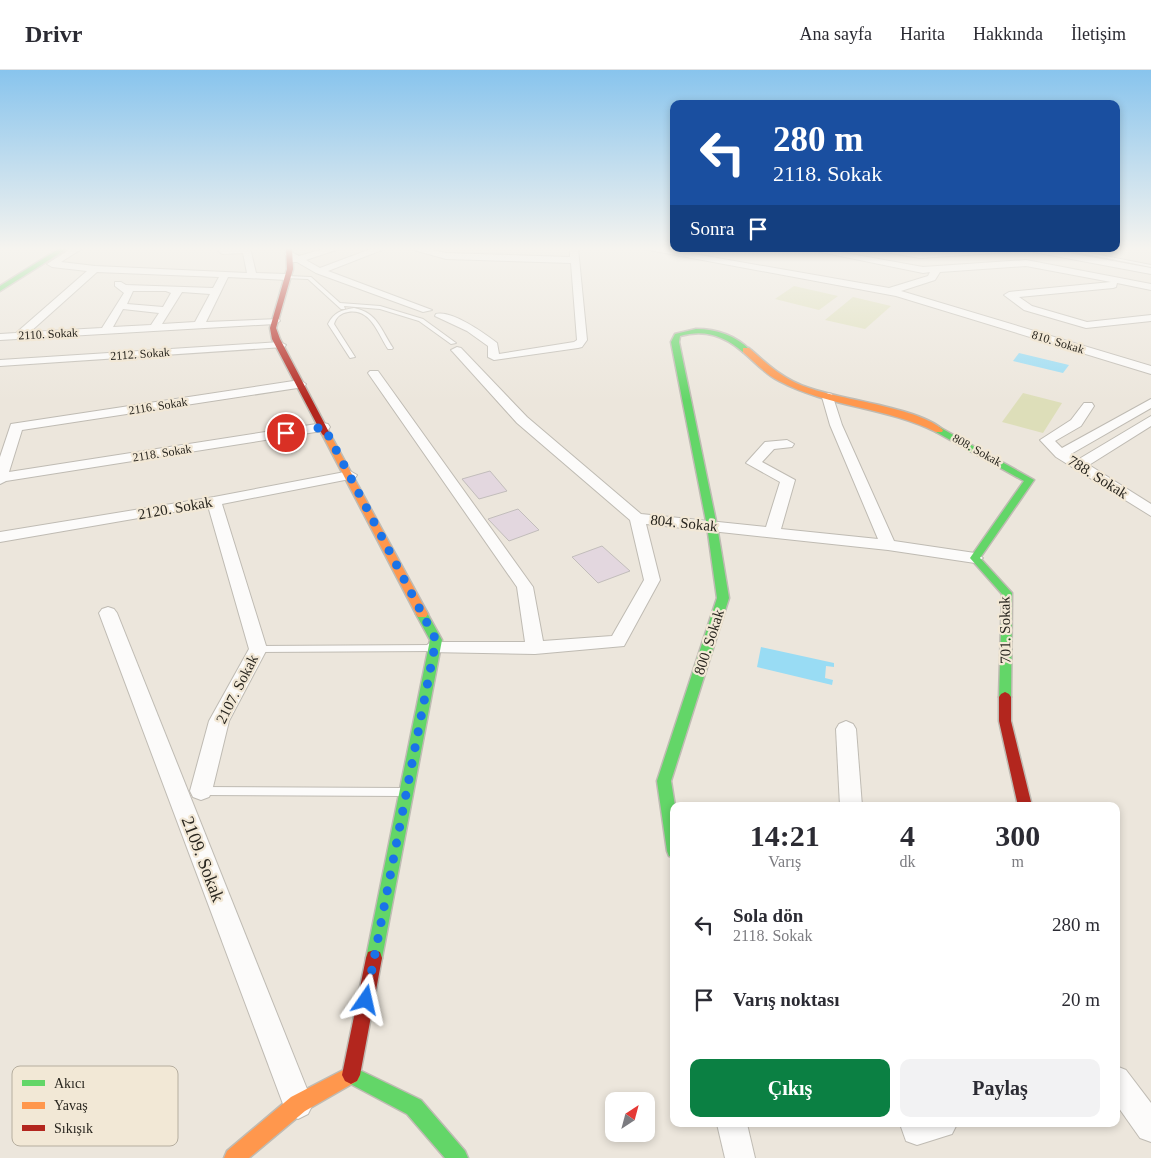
<!DOCTYPE html>
<html lang="tr">
<meta charset="utf-8">
<style>
:root{--surface:#fff;--page:#f2f2f3;--text:#2b2b33;--muted:#7c7c81;--line:#e1e1e2;--accent:#0b8043}
body{margin:0;font-family:"Times New Roman",serif;background:var(--page);color:var(--text);height:100vh;display:flex;flex-direction:column;font-size:19px;white-space:nowrap}
*{box-sizing:border-box;margin:0}
p{font-size:16px;color:var(--muted)}
.icon{flex:none;width:28px;height:28px;fill:none;stroke:currentColor;stroke-width:2;stroke-linecap:round;stroke-linejoin:round}
.map{position:relative;flex:1;overflow:hidden}
.panel{position:absolute;left:670px;top:732px;width:450px;height:325px;display:flex;flex-direction:column;background:var(--surface);border-radius:10px;box-shadow:0 2px 8px #0003}
.panel>*{flex:none}
.top-card{position:absolute;left:670px;top:30px;width:450px;height:152px;border-radius:10px;box-shadow:0 2px 8px #0003;background:#1a4fa0;color:#fff;overflow:hidden}
.needle{width:32px;rotate:36deg}
.controls{position:absolute;left:605px;top:1022px;display:grid;gap:10px}
.controls a{display:grid;place-items:center;width:50px;height:50px;border-radius:10px;background:var(--surface);box-shadow:0 2px 8px #0003;font-size:25px}
.pin{position:absolute;display:grid;place-items:center;width:42px;height:42px;color:#fff;margin:-21px;border:2px solid #fff;border-radius:50%;box-shadow:0 1px 5px #0007}
.me{position:absolute;width:55px;margin:-28px;rotate:11deg;stroke-linejoin:round;filter:drop-shadow(0 0 4px #0008)}
.turn{display:flex;align-items:center;gap:18px;height:105px;padding:0 20px;font-size:22px}
.turn .icon{width:65px;height:65px;stroke-width:2.5}
.turn b{display:block;font-size:35px;line-height:42px}
.then{display:flex;align-items:center;height:48px;padding:0 20px;background:#0003;gap:10px;font-size:19px}
.eta{display:flex;justify-content:space-evenly;align-items:center;height:85px;text-align:center}
.eta b{font-size:30px;font-weight:700;line-height:35px}
.button{display:flex;gap:10px;margin-top:auto;padding:10px 20px}
.button a{flex:1;height:58px;border-radius:10px;background:var(--accent);color:#fff;font-size:20px;font-weight:700;line-height:58px;text-align:center}
.button a+a{background:var(--page);color:var(--text)}
ul{padding:0;list-style:none}
li{display:flex;align-items:center;gap:15px;height:75px;padding:0 20px}
li div{flex:1}
li b{display:block;font-size:19px}
li em{font-style:normal}
header{display:flex;align-items:center;gap:30px;box-sizing:border-box;height:70px;padding:0 25px;background:var(--surface);border-bottom:1px solid var(--line)}
header strong{font-size:24px}
nav{display:flex;gap:28px;margin-inline-start:auto;font-size:18px}
.map>svg:first-child{display:block}
.green{fill:#dddeb9}
.water{fill:#99dcf4}
.building{fill:#e3d7df;stroke:#c2bdbb}
.lines{fill:none;stroke-linecap:round;stroke-linejoin:round}
.lane-casing{stroke:#bfbbb3;stroke-width:2}
.street-casing{stroke:#bfbbb3;stroke-width:2}
.fast-casing{stroke:#bfbbb3;stroke-width:3}
.slow-casing{stroke:#bfbbb3;stroke-width:3}
.jam-casing{stroke:#bfbbb3;stroke-width:3}
.lane{fill:#fcfbfa;fill-rule:evenodd}
.street{fill:#fcfbfa;fill-rule:evenodd}
.fast{fill:#63d668;fill-rule:evenodd}
.slow{fill:#ff974d;fill-rule:evenodd}
.jam{fill:#b3261e;fill-rule:evenodd}
.route{stroke:#1a73e8;stroke-width:9;stroke-dasharray:0 16.2}
.labels{text-anchor:middle;dominant-baseline:central;stroke-width:4.5;stroke-linejoin:round;paint-order:stroke}
.far-street-label{font-size:12px;fill:#29261f;stroke:#f2e8d6}
.street-label{font-size:15px;fill:#29261f;stroke:#f2e8d6}
.near-street-label{font-size:18px;fill:#29261f;stroke:#f2e8d6}
.key{fill:#f2e8d6;stroke:#b6ae9f;stroke-width:1}
.key-label{font-size:14px;fill:#29261f}
</style>
<header>
<strong>Drivr</strong>
<nav><a>Ana sayfa</a><a>Harita</a><a>Hakkında</a><a>İletişim</a></nav>
</header>
<div class="map">
<svg width="1151" height="1088" viewBox="0 0 1151 1088">
<rect width="100%" height="100%" fill="#ece6dc"/>
<g class="green">
<path d="M794 216 838 226 819 240 775 229Z"/>
<path d="M853 227 891 236 865 259 825 250Z"/>
<path d="M1023 323 1062 333 1043 363 1002 352Z"/>
</g>
<g class="water">
<path d="M1019 283 1069 295 1063 303 1013 291Z"/>
<path d="M761 577 834 593V597L826 596 825 608 833 610 832 615 757 597Z"/>
</g>
<g class="building">
<path d="M490 401 507 421 479 429 462 409Z"/>
<path d="M518 439 539 460 509 471 488 449Z"/>
<path d="M602 476 630 501 598 513 572 487Z"/>
</g>
<g class="lines">
<defs>
<g id="lane">
<path d="M1061 179H1069L1151 195V197Z"/>
<path d="M287 206 311 207 340 233 380 236 423 249 456 273 451 274 419 251 380 239 344 236 345 239H341L308 209 285 208V206Z"/>
<path d="M354 238C377 242 381 260 393 278L392 279H388C378 264 371 238 348 242 341 243 336 247 334 254L355 287 350 288 328 254C334 242 342 240 354 238Z"/>
<path d="M434 575 439 578 434 581 258 582 253 579 258 576Z"/>
<path d="M201 717 403 718 407 719 408 722 407 725 403 726 201 725 197 724 196 721 197 718Z"/>
</g>
<g id="street">
<path d="M72 178H83L61 192 95 196 247 203 243 183 222 184 218 181 222 178H250L256 203 287 204 292 207 287 210 228 207 206 252 279 249 280 251 275 254 0 270V264L16 263 87 201 52 197 47 194ZM97 202 219 207 213 218 126 215 121 212H115V216L124 223 102 258 30 262ZM133 221H166L171 223 163 237 127 234ZM182 222 210 224 195 252 162 254ZM123 239 159 243 151 255 113 257Z"/>
<path d="M327 178H342L306 190 320 198 373 178H387L328 201 432 240 423 242 316 203 297 192H292L285 184 289 181 299 186Z"/>
<path d="M407 178H424L446 183 570 187V178H578L587 270 582 277 578 278 494 290 488 287V276L467 261 435 246 436 244C452 240 484 263 497 273L499 284 574 272 577 270 571 193 446 189Z"/>
<path d="M638 178H660L889 218 928 206 930 202 923 203 806 179H823L923 197 1026 190 1151 214V220L1117 213 1116 217 1113 218 1019 227 1032 236 1087 252 1151 245V251L1086 258 1024 240 1004 225 1009 222 1111 212 1026 196 940 202 935 210 901 221 1151 296V304L896 226Z"/>
<path d="M881 179 920 182 1014 179 1010 182 920 188 885 182Z"/>
<path d="M1030 179H1047L1151 198V204L1034 182Z"/>
<path d="M280 272 286 275 284 277 0 296V290Z"/>
<path d="M457 277 461 278 527 347 641 444 766 457 780 412 746 393 765 372 787 370 794 374 792 377 774 379 762 392 795 410 781 459 878 469 830 355 822 327 828 323 832 324 842 355 894 471 975 483 983 488 975 493 888 480 646 454 660 510 624 576 535 584 428 582 425 578 428 574 434 572H525L517 517 368 303 370 301H378L533 517 543 571 612 566 644 510 630 450 517 353 453 282 451 280Z"/>
<path d="M300 310 306 314 304 317 22 360 9 402 323 353 328 354 330 357 328 360 6 411 0 414V387L11 354Z"/>
<path d="M1151 329V338L1071 384 1079 389 1151 346V356L1089 395 1151 434V446L1056 387 1040 370 1071 350 1084 333H1092L1094 336 1081 356 1055 371 1062 378Z"/>
<path d="M350 401 357 405 355 408 222 434 267 579 229 651 212 721 209 727 201 730 193 727 190 721 209 651 249 579 208 436 0 472V462L214 427Z"/>
<path d="M108 537 114 539 117 543 313 1034 308 1044 298 1049 288 1044 283 1034 99 543 102 539Z"/>
<path d="M846 651 853 654 856 659 862 736H840L836 659 839 654Z"/>
<path d="M1116 996 1126 1000 1151 1033V1072L1140 1068 1116 1034Z"/>
<path d="M717 1054H747L755 1088H725Z"/>
<path d="M900 1054H957L952 1064 917 1075 906 1071Z"/>
</g>
<g id="fast">
<path d="M60 178H68L0 221V216Z"/>
<path d="M696 259C716 259 735 265 750 280L743 282C724 266 705 259 680 266L679 272 717 456 729 528 671 711 675 736 674 787 669 786 667 781 657 711 717 528 707 456 671 272 675 264Z"/>
<path d="M939 357 1034 410 980 488 1012 523 1011 627 1009 630H1001L999 627 1002 524 970 488 1024 411 936 362V358Z"/>
<path d="M422 540 426 541 442 570 382 888 380 894 374 896 368 894 366 888 430 570 416 544Z"/>
<path d="M351 996 421 1030 465 1081 468 1088H445L407 1044 345 1011 342 1005 345 999Z"/>
</g>
<g id="slow">
<path d="M743 278H749C768 295 784 310 809 318 842 330 920 338 943 360L942 362H936C886 337 828 337 779 311 765 304 755 292 743 282Z"/>
<path d="M326 361 330 364 428 544 426 547H418L416 544 322 364Z"/>
<path d="M351 996 357 999 360 1005 357 1011 305 1041 249 1088H224L227 1081 291 1027Z"/>
</g>
<g id="jam">
<path d="M286 178H292L293 199 276 258 280 269 330 364 326 367 322 364 272 269 270 258 287 199Z"/>
<path d="M1005 622 1009 624 1011 627V651L1032 736H1018L999 651V627L1001 624Z"/>
<path d="M374 880 380 882 382 888 360 1005 357 1011 351 1014 345 1011 342 1005 366 888 368 882Z"/>
</g>
</defs>
<use href="#lane" class="lane-casing"/>
<use href="#street" class="street-casing"/>
<use href="#fast" class="fast-casing"/>
<use href="#slow" class="slow-casing"/>
<use href="#jam" class="jam-casing"/>
<use href="#lane" class="lane"/>
<use href="#street" class="street"/>
<use href="#fast" class="fast"/>
<use href="#slow" class="slow"/>
<use href="#jam" class="jam"/>
</g>
<linearGradient id="sky" x2="0" y2="1"><stop stop-color="#88c4ed"/><stop offset="0.54" stop-color="#f6f4ef"/><stop offset="1" stop-color="#f6f4ef" stop-opacity="0"/></linearGradient>
<rect width="1151" height="331" fill="url(#sky)"/>
<g class="lines">
<path class="route" d="M286 363 324 357 436 570 366 930"/>
</g>
<g class="labels">
<g class="far-street-label">
<text transform="translate(48 264) rotate(-3)">2110. Sokak</text>
<text transform="translate(1058 272) rotate(17)">810. Sokak</text>
<text transform="translate(140 284) rotate(-4)">2112. Sokak</text>
<text transform="translate(158 336) rotate(-9)">2116. Sokak</text>
<text transform="translate(977 380) rotate(29)">808. Sokak</text>
<text transform="translate(162 383) rotate(-9)">2118. Sokak</text>
</g>
<g class="street-label">
<text transform="translate(1098 407) rotate(32)">788. Sokak</text>
<text transform="translate(175 438) rotate(-10)">2120. Sokak</text>
<text transform="translate(684 453) rotate(6)">804. Sokak</text>
<text transform="translate(1005 560) rotate(-91)">701. Sokak</text>
<text transform="translate(709 572) rotate(-72)">800. Sokak</text>
<text transform="translate(237 619) rotate(-63)">2107. Sokak</text>
</g>
<g class="near-street-label">
<text transform="translate(203 789) rotate(69)">2109. Sokak</text>
</g>
</g>
<rect x="12" y="996" width="166" height="80" rx="8" class="key"/>
<rect x="22" y="1010" width="23" height="6" fill="#63d668"/>
<rect x="22" y="1032" width="23" height="7" fill="#ff974d"/>
<rect x="22" y="1055" width="23" height="6" fill="#b3261e"/>
<g class="key-label">
<text x="54" y="1018">Akıcı</text>
<text x="54" y="1040">Yavaş</text>
<text x="54" y="1063">Sıkışık</text>
</g>
</svg>
<div class="controls">
<a><svg class="needle" viewBox="-14 -14 28 28"><path d="M0-13l5 13h-10z" fill="#e53935"/><path d="M0 13l5-13h-10z" fill="#7c7c81"/></svg></a>
</div>
<div class="pin" style="left:286px;top:363px;background:#d93025"><svg class="icon" aria-label="arrive" viewBox="0 0 24 24"><path d="M6 21V4h12l-3 4 3 4H6"/></svg></div>
<svg class="me" style="left:366px;top:930px" viewBox="-20 -20 40 40"><path d="M0-17L14 15 0 8-14 15z" fill="#1a73e8" stroke="#fff" stroke-width="4"/></svg>
<div class="top-card">
<div class="turn"><svg class="icon" aria-label="left" viewBox="0 0 24 24"><path d="M17 20v-9H6M10 6l-5 5 5 5"/></svg><div><b>280 m</b>2118. Sokak</div></div>
<div class="then">Sonra<svg class="icon" aria-label="arrive" viewBox="0 0 24 24"><path d="M6 21V4h12l-3 4 3 4H6"/></svg></div>
</div>
<section class="panel">
<div class="eta">
<div><b>14:21</b><p>Varış</p></div>
<div><b>4</b><p>dk</p></div>
<div><b>300</b><p>m</p></div>
</div>
<ul>
<li><svg class="icon" aria-label="left" viewBox="0 0 24 24"><path d="M17 20v-9H6M10 6l-5 5 5 5"/></svg><div><b>Sola dön</b><p>2118. Sokak</p></div><em>280 m</em></li>
<li><svg class="icon" aria-label="arrive" viewBox="0 0 24 24"><path d="M6 21V4h12l-3 4 3 4H6"/></svg><div><b>Varış noktası</b></div><em>20 m</em></li>
</ul>
<div class="button"><a>Çıkış</a><a>Paylaş</a></div>
</section>
</div>
